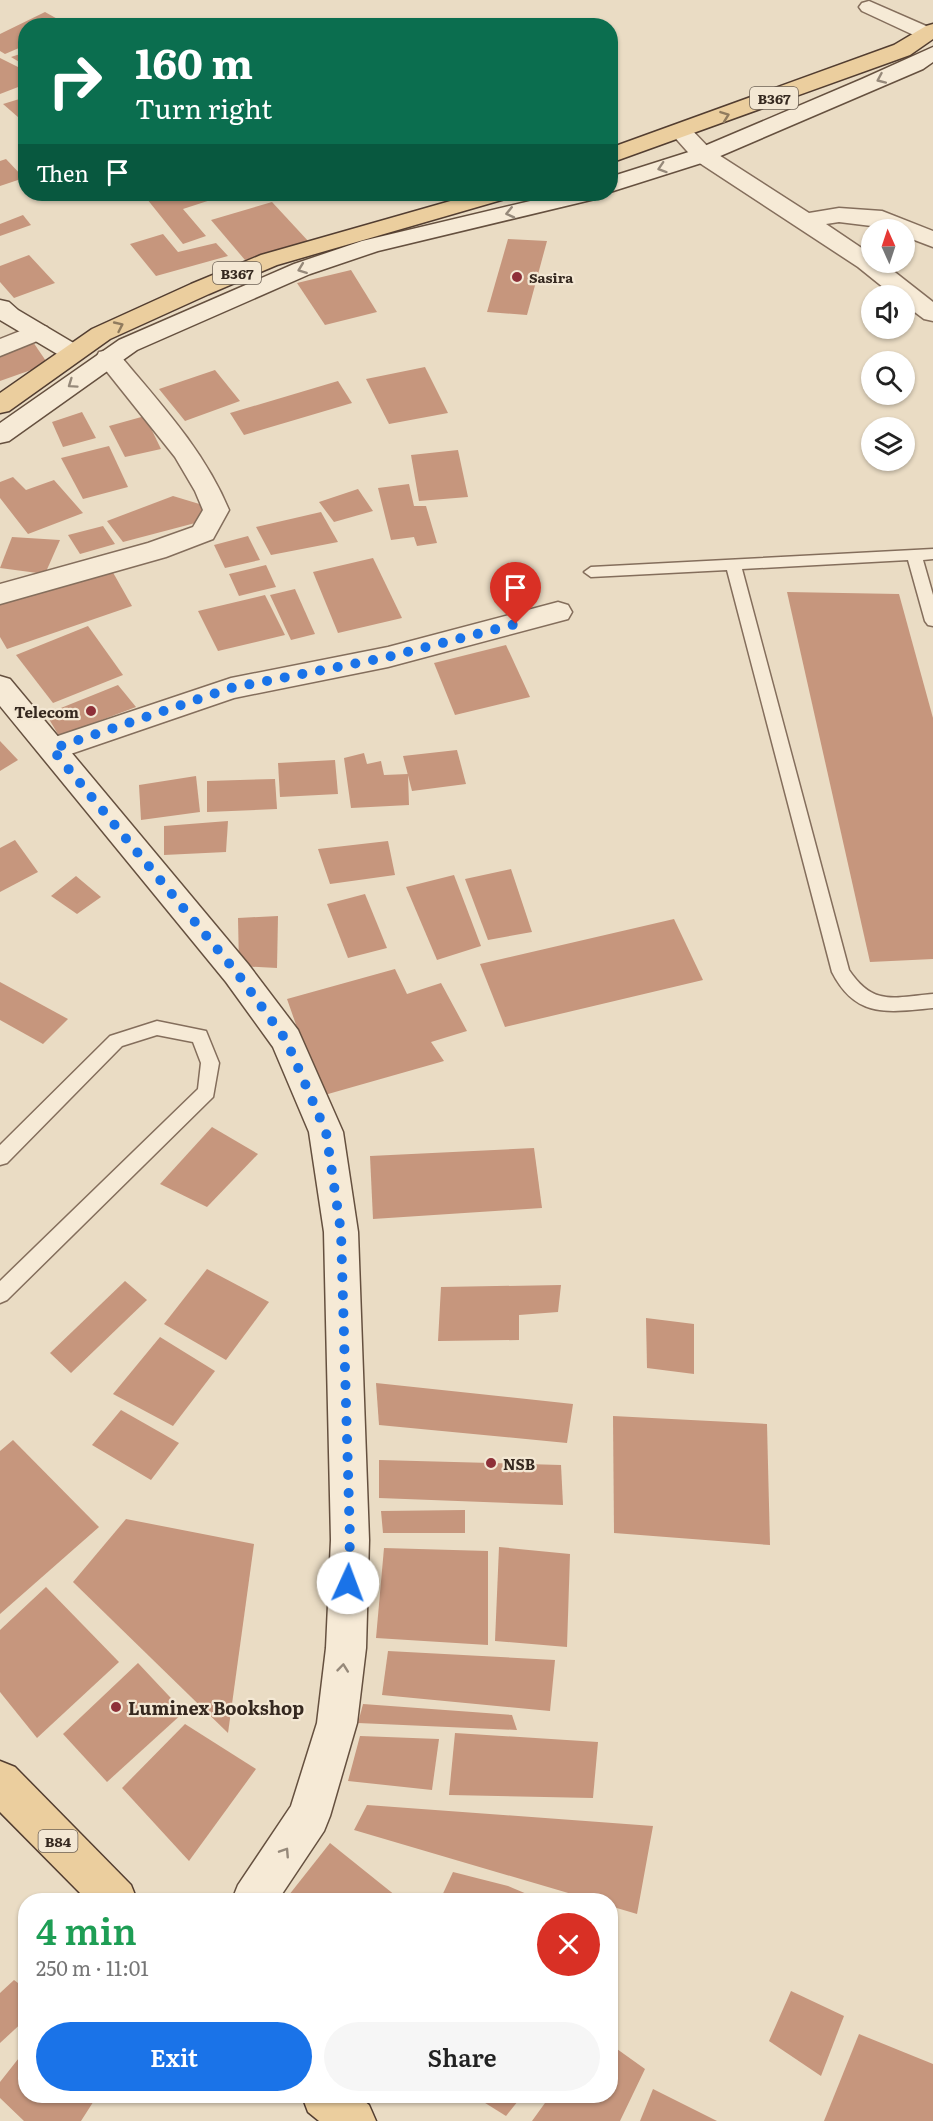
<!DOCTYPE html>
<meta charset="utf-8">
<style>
:root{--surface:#fff;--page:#f6f6f6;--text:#222;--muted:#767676;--accent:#1a73e8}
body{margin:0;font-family:Literata,serif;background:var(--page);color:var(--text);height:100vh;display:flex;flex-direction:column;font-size:22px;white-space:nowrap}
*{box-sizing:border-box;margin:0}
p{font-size:20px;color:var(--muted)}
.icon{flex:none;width:33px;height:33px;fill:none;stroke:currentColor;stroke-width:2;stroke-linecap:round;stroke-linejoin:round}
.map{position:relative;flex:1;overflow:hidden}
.panel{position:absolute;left:18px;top:1893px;width:600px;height:210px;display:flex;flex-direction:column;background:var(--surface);border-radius:24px;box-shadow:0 2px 4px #0004}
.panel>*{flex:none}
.guide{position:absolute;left:18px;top:18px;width:600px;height:183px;border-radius:24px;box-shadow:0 2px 4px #0004;background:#0b6e4f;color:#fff;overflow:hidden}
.needle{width:39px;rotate:357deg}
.fabs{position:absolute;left:861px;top:219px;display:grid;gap:12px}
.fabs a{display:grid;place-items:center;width:54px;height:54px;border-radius:50%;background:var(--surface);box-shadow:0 2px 4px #0004;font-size:30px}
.pin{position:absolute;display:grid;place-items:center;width:51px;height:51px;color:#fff;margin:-62px -26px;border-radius:50% 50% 50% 0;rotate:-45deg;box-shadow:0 0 6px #0007}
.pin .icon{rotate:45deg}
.me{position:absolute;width:66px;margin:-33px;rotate:2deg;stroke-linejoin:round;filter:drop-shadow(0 0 4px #0008)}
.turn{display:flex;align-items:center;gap:21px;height:126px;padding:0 18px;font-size:27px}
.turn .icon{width:78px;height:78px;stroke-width:2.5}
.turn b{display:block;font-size:42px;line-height:51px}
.then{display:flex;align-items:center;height:57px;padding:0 18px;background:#0003;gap:12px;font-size:22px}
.round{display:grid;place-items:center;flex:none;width:63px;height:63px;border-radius:32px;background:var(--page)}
.summary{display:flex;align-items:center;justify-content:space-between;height:102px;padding:0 18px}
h1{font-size:36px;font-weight:600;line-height:45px;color:#1e9e55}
.primary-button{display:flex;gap:12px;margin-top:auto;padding:12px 18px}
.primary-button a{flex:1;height:69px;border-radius:36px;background:var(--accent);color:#fff;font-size:24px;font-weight:600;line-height:69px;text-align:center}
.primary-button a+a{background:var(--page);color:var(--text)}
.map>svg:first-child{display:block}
.building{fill:#c6967d}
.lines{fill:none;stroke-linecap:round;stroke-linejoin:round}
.lane-casing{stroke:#846e5c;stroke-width:3}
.street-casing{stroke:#846e5c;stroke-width:3}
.secondary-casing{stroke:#65503f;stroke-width:3}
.primary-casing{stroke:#523d30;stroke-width:3}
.lane{fill:#f6ead6;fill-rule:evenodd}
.street{fill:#f6ead6;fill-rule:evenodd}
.secondary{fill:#f6ead6;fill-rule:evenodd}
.primary{fill:#ebce9e;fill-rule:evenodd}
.oneway{stroke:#96897a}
.oneway2{stroke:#907b5e}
.route{stroke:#1a73e8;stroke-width:10;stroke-dasharray:0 18}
.poi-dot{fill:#8e3038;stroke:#f3e7d3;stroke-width:2}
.labels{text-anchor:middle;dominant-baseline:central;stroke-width:4.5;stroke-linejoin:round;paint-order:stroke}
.shield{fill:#f3e7d3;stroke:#6e6155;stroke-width:1.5}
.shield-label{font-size:14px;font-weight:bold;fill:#35281f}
.far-poi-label{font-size:14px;font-weight:bold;fill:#35281f;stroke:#f3e7d3;text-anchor:start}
.poi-label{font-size:15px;font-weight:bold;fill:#35281f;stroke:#f3e7d3;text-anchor:end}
.near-poi-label{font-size:18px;font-weight:bold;fill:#35281f;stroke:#f3e7d3;text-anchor:start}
</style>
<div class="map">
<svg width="933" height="2121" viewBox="0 0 933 2121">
<rect width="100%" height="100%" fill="#eadcc4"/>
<g class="building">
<path d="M45 12 70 26H26V45L5 54 0 51V34Z"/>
<path d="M26 52V66L11 57Z"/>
<path d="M0 58 26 71V84L0 94Z"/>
<path d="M26 97V124L3 104Z"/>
<path d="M6 159 24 178 0 186V161Z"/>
<path d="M143 194H229L183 209 206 236 183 244Z"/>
<path d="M272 202 309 242 245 260 211 220Z"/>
<path d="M23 215 31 225 0 236V224Z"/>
<path d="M163 234 178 252 216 243 228 256 156 276 130 244Z"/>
<path d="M508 239 547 241 527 315 487 312Z"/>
<path d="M29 255 55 283 14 298 0 282V266Z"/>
<path d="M351 270 377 312 325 325 297 283Z"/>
<path d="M33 342 48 364 0 381V355Z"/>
<path d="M425 367 448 413 389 424 366 379Z"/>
<path d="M215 370 240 401 185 421 159 389Z"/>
<path d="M338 381 352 403 244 435 230 413Z"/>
<path d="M82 412 96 438 63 447 52 422Z"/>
<path d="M145 416 161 449 125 457 109 426Z"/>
<path d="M109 446 128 487 83 499 61 458Z"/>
<path d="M458 450 468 497 419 501 411 455Z"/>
<path d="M13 477 26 490 54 480 83 513 28 534 0 498V482Z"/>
<path d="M409 484 414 506H426L437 543 417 546 414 537 391 540 378 488Z"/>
<path d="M358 489 373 511 334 522 319 502Z"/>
<path d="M173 496 206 506 199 522 123 542 107 521Z"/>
<path d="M321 512 338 542 271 555 256 527Z"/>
<path d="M103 526 115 544 80 554 68 535Z"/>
<path d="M248 536 260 560 225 568 214 545Z"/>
<path d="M12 537 60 540 45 574 0 568Z"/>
<path d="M373 558 402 618 338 633 313 572Z"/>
<path d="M266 565 276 587 239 596 229 574Z"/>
<path d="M111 569 132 606 7 649 0 637V605Z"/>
<path d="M295 589 315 634 291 640 270 595Z"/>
<path d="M787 592 899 594 933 718V959L870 962Z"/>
<path d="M265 595 285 635 218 651 198 611Z"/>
<path d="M88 626 123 675 53 703 16 655Z"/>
<path d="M506 645 530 697 455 715 434 663Z"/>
<path d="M118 685 136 707 59 736 46 714Z"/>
<path d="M0 741 18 760 0 771Z"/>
<path d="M457 750 466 784 412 791 403 756Z"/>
<path d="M364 753 367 764 381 761 384 775 408 774 409 805 351 808 344 758Z"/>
<path d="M335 760 338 794 280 797 278 763Z"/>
<path d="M196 776 200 812 141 820 139 785Z"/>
<path d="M275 779 277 809 207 812V781Z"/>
<path d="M228 821 226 852 164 855V826Z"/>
<path d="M15 840 38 872 0 892V848Z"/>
<path d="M388 841 395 875 330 884 318 849Z"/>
<path d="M511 869 532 932 488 940 465 879Z"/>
<path d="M454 875 481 946 437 960 406 887Z"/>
<path d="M76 876 101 897 77 914 51 896Z"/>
<path d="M365 894 387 948 348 958 327 904Z"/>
<path d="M278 916 277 968 239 966 238 918Z"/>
<path d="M674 919 703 980 505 1027 480 964Z"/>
<path d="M395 969 407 994 441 983 467 1031 431 1042 444 1061 321 1096 287 999Z"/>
<path d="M0 982 68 1019 43 1044 0 1020Z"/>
<path d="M212 1127 258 1154 207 1207 160 1184Z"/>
<path d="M534 1148 542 1208 373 1219 370 1156Z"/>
<path d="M207 1269 269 1302 226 1360 164 1324Z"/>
<path d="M125 1281 147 1300 71 1373 50 1353Z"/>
<path d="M561 1285 558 1312 519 1315V1340L438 1341 441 1287Z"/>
<path d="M646 1318 694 1324V1374L647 1368Z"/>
<path d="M160 1337 215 1371 173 1426 113 1394Z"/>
<path d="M376 1383 573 1404 567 1443 379 1425Z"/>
<path d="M121 1410 179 1443 151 1480 92 1445Z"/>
<path d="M613 1416 767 1424 770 1545 614 1533Z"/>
<path d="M13 1440 99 1527 0 1614V1451Z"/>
<path d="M379 1460 561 1465 563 1505 379 1498Z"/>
<path d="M465 1510V1533H383L381 1511Z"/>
<path d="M126 1519 254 1544 228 1733 73 1582Z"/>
<path d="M499 1547 570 1554 567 1647 495 1641Z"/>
<path d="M384 1548 488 1551V1645L376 1638Z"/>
<path d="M46 1587 119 1662 37 1738 0 1692V1630Z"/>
<path d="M388 1651 555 1660 550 1711 382 1695Z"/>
<path d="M138 1663 184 1712 107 1782 63 1734Z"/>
<path d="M363 1704 512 1715 517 1730 358 1723Z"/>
<path d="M185 1724 256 1769 189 1861 122 1788Z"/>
<path d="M455 1733 598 1742 593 1798 449 1795Z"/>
<path d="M360 1736 439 1739 432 1790 348 1781Z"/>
<path d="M367 1805 653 1826 637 1914 610 1906V1900H592L354 1830Z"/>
<path d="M330 1843 401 1900H285Z"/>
<path d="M453 1872 508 1886 541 1900H440Z"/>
<path d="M14 1980 26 1989V2019L0 2043V1993Z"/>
<path d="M791 1991 844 2016 821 2076 769 2041Z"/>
<path d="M859 2034 933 2064V2121H824Z"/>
<path d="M610 2044 645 2069 620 2121H532L550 2096H610Z"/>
<path d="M26 2049V2096H97L81 2121H24L0 2098V2082Z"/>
<path d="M653 2089 717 2121H640Z"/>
<path d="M474 2096H522L506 2116Z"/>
</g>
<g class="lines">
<defs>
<g id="lane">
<path d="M933 549V559L923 560 933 595V626L928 625 925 621 908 560 742 569 849 970C874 1007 894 997 933 994V1008C888 1012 856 1019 832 972L727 570 591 577 584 572 591 567Z"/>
<path d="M157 1021 206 1031 219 1063 213 1097 7 1300 0 1303V1281L198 1089 201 1063 193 1042 157 1035 122 1046 7 1163 0 1165V1145L110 1036Z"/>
</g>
<g id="street">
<path d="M869 1 933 29V39L920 38 862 11 859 7 862 3Z"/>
<path d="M681 125 689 127 711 150 809 213 839 208 882 211 933 231V247L904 236V230L839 222 826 224 872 255V262H882L933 302V321L924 319 904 304V296H894L858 267 695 160 670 132 673 127Z"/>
<path d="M38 324 47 327 50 332 47 337 0 356V339Z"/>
<path d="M108 350 117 352C159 402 204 450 229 510L213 539 166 557 0 604V584L148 543 193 527 203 510 195 491 175 457 96 358 99 352Z"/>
<path d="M558 602 568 605 572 612 568 619 388 667 234 698 53 760 43 757 38 749 43 741 231 678 388 647Z"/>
</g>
<g id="secondary">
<path d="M933 47V62L923 69 711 160 610 192V177L695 150 862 79Z"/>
<path d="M560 194H599L595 199 378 251 310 274 137 350 9 441 0 443V423L119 340 294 264 362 241Z"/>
<path d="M0 300 9 302 18 310 82 348 85 353 82 358 73 361 64 358 0 320Z"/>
<path d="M0 676 10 679 248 964 298 1030 343 1132 358 1232 369 1540 366 1648 357 1723 330 1816 324 1831 278 1900H232L238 1885 291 1806 317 1723 326 1648 331 1540 324 1232 309 1132 273 1047 226 982 0 706Z"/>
</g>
<g id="primary">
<path d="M933 24V39L910 55 610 163V148L894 45 926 26Z"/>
<path d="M475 194H509L505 199 277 265 209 294 110 339 9 411 0 413V393L92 329 191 284 261 255Z"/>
<path d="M0 1761 15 1767 131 1885 137 1900H87L0 1812Z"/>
<path d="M302 2096H358L369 2105 376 2121H319L308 2112Z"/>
</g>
</defs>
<use href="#lane" class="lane-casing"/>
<use href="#street" class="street-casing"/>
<use href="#secondary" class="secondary-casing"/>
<use href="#primary" class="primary-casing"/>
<use href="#lane" class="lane"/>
<use href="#street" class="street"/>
<use href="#secondary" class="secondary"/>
<use href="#primary" class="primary"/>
</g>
<defs><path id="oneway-chevron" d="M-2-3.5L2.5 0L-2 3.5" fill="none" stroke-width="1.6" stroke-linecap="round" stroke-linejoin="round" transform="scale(1.5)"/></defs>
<g class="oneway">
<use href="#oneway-chevron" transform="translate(881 79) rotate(156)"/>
<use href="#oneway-chevron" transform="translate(662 168) rotate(162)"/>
<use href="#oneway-chevron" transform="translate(510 213) rotate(167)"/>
<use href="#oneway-chevron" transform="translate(302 269) rotate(159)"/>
<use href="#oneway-chevron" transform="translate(72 384) rotate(145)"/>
<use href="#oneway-chevron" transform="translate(343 1668) rotate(-84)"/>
<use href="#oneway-chevron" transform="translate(285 1852) rotate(-57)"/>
</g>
<g class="oneway2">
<use href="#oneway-chevron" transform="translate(725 116) rotate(-20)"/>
<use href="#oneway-chevron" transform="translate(119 326) rotate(-25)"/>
</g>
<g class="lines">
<path class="route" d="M348 1583 350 1540 341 1232 326 1132 286 1040 237 973 52 749 231 688 388 657 516 624"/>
</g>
<g class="poi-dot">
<circle cx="517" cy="277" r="6"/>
<circle cx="91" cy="711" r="6"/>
<circle cx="491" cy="1463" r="6"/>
<circle cx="116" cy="1707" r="6"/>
</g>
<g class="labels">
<g class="shield">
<rect x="750" y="87" width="48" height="22" rx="4.5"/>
<rect x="213" y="262" width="48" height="22" rx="4.5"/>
<rect x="38.5" y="1830" width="39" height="22" rx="4.5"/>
</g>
<g class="shield-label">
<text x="774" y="98">B367</text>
<text x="237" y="273">B367</text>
<text x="58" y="1841">B84</text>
</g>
<g class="far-poi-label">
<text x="529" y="277">Sasira</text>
</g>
<g class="poi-label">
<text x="79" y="711">Telecom</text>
<text x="503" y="1463" text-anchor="start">NSB</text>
</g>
<g class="near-poi-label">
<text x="128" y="1707">Luminex Bookshop</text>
</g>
</g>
</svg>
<div class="fabs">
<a><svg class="needle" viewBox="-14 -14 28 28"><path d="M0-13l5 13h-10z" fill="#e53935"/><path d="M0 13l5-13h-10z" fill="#767676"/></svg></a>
<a><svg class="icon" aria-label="sound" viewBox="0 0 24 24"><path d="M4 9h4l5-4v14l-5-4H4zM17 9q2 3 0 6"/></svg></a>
<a><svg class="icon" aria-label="search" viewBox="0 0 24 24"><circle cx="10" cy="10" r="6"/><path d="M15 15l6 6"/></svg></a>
<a><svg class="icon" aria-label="layers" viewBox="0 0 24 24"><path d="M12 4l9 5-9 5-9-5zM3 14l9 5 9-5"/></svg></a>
</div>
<div class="pin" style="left:516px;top:624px;background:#d93025"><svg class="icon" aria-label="arrive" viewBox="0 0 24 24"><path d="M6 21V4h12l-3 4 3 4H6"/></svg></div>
<svg class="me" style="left:348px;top:1583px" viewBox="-20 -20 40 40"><circle r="19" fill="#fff"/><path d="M0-13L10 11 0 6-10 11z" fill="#1a73e8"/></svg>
<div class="guide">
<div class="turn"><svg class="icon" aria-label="right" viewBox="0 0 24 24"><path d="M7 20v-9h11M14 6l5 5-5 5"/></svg><div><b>160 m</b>Turn right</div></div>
<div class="then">Then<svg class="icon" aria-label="arrive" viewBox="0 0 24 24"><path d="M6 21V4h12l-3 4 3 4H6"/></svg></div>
</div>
<section class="panel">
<div class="summary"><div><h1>4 min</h1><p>250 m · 11:01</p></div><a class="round" style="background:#d93025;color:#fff"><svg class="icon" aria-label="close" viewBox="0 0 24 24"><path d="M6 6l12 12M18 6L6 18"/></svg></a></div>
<div class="primary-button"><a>Exit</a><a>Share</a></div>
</section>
</div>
